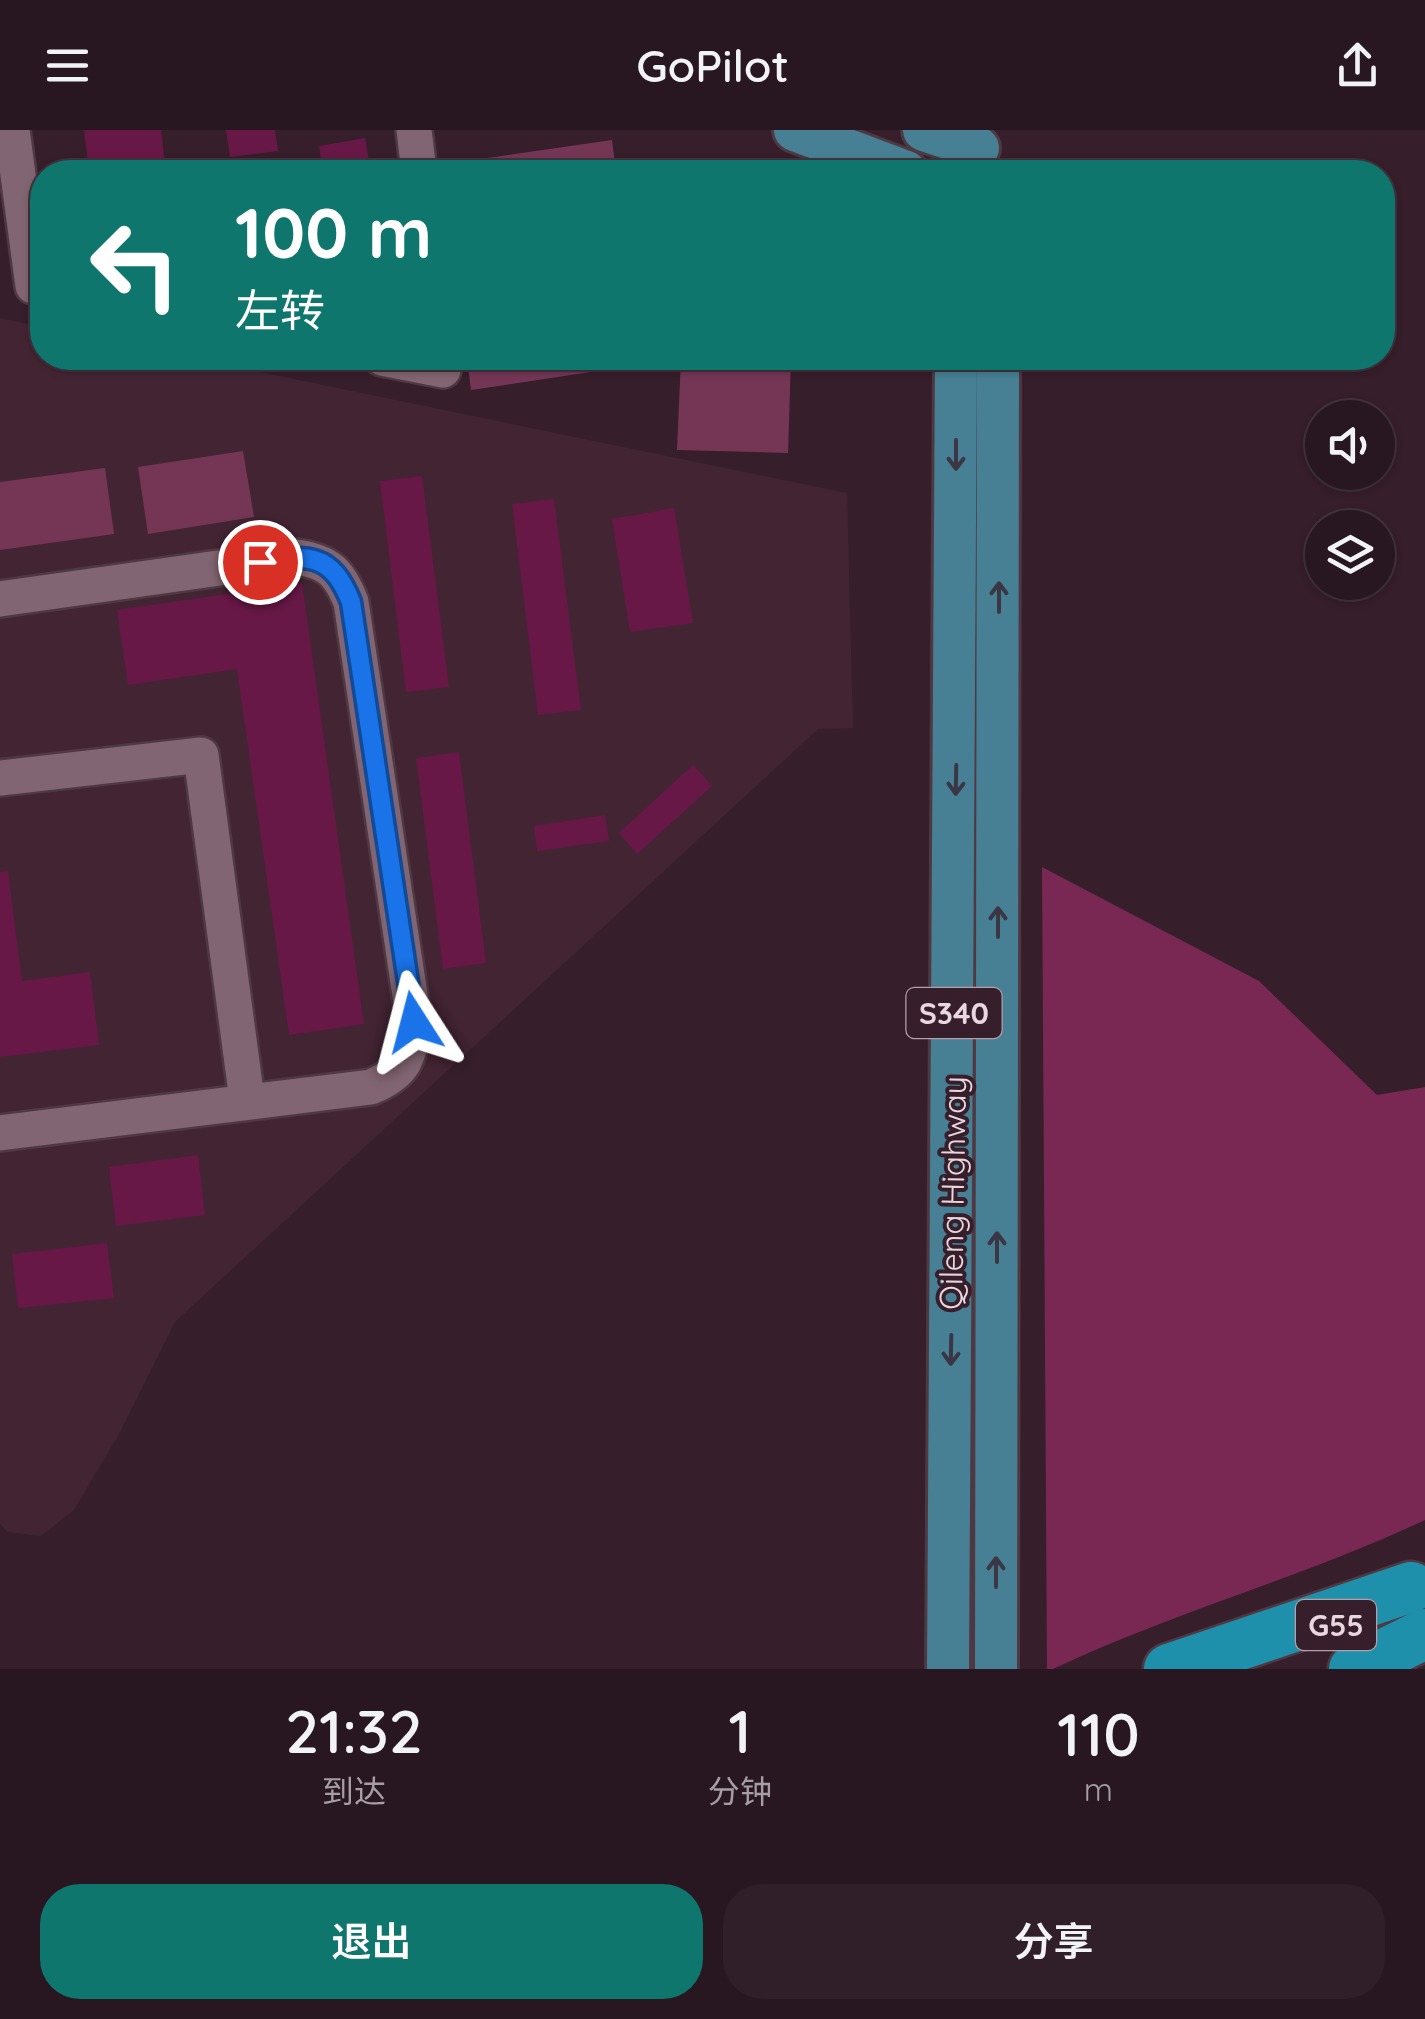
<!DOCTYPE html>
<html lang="zh">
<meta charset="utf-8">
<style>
:root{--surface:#281620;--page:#301f29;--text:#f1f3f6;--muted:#a59fa5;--line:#44353e;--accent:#0f766e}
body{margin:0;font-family:Quicksand,"Noto Sans SC",sans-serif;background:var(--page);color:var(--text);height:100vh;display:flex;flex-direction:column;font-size:38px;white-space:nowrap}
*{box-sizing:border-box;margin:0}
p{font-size:32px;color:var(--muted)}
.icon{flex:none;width:55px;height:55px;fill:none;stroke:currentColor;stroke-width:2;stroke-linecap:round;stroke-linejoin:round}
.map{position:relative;height:1539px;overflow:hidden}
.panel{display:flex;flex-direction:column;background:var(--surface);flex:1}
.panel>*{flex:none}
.banner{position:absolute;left:30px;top:30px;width:1365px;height:210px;border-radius:40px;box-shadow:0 2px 8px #0004,0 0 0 2px var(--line);background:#0f766e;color:#fff;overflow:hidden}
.buttons{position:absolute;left:1305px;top:270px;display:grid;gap:20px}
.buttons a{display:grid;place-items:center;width:90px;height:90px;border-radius:50%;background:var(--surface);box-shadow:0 2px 8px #0004,0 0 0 2px var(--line);font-size:50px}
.pin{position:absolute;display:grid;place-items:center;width:85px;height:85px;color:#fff;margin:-42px;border:5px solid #fff;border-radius:50%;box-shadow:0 2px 10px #0007}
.me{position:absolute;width:110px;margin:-55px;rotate:351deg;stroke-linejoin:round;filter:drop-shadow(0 0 8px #0008)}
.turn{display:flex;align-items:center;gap:35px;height:210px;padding:0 40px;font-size:45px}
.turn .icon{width:130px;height:130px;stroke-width:2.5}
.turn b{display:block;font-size:70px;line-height:85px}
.eta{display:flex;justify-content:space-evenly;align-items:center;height:170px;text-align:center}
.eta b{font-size:60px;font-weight:600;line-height:70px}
.action{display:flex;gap:20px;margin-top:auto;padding:20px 40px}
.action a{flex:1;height:115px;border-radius:40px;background:var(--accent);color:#fff;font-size:40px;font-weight:600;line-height:115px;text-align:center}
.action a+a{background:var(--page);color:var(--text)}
header{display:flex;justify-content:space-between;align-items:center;height:130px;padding:0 40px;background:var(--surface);font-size:45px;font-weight:600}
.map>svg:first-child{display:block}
.built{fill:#432433}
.green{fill:#753656}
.forest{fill:#792854}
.building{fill:#681846}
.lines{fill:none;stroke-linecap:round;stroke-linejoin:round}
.minor-casing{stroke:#4e3943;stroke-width:40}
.major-casing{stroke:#4e3943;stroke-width:48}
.highway-casing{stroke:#4e3943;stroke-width:55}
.minor{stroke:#826572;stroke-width:35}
.major{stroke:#477f94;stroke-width:42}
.highway{stroke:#1f90ab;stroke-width:50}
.oneway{stroke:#3a3644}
.route-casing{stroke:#114b97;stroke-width:25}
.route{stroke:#1a73e8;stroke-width:18}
.labels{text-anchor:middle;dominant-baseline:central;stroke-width:8;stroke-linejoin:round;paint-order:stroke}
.shield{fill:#361e2a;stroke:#b3a0a8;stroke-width:2.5}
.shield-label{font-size:30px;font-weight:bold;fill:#e8d7de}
.street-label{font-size:32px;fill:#e8d7de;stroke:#361e2a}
</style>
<header><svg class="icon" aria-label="menu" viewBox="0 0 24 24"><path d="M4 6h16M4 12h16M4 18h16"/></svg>GoPilot<svg class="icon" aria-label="share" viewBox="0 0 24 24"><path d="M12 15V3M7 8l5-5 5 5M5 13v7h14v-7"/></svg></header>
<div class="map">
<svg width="1425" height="1539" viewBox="0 0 1425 1539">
<rect width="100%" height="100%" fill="#361e2a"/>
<path class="built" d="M0 188 42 197V228H192L847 363 853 598 818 599 175 1192 119 1304 74 1380 41 1406 8 1402 0 1394Z"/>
<g class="green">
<path d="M612 10 616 42H439L438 35Z"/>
<path d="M467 228H643L644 234 471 260Z"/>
<path d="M681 228H791L788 323 677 320Z"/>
<path d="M243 321 254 387 148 404 138 337Z"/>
<path d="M105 338 114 404 0 420V352Z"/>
</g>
<path class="forest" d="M1042 737 1259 851 1377 965 1425 957V1390C1304 1447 1174 1482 1053 1539H1047Z"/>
<g class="building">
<path d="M84 0H161L166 42H89Z"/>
<path d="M226 0H275L278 21 230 27Z"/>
<path d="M365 8 371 42H323L319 16Z"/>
<path d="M422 346 449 557 406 562 380 351Z"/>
<path d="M554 369 581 580 538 585 512 374Z"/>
<path d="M674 378 693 493 630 502 612 389Z"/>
<path d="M302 453 364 894 289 905 237 539 128 555 117 480Z"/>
<path d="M459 622 486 833 443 839 416 628Z"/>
<path d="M693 635 712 656 637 724 619 703Z"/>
<path d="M605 685 609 711 537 721 534 696Z"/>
<path d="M8 741 22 851 90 842 99 915 0 927V742Z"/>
<path d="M198 1025 205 1085 116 1096 109 1037Z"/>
<path d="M107 1113 114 1168 18 1178 12 1124Z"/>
</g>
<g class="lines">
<defs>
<g id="minor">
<path d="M12 0 33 156"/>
<path d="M414 0 419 42"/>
<path d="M382 228 443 240 441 228"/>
<path d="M0 469 297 427C329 432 339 442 351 472L414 892C408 929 406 942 371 957L0 1003"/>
<path d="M0 648 201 625 247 970"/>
</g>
<g id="major">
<path d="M795 0 906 42"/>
<path d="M924 0 978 18"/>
<path d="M948 1539 956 228"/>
<path d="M996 1539 998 228"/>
</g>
<g id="highway">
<path d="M1169 1539 1411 1457"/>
<path d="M1354 1539 1425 1504"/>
</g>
</defs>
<use href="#minor" class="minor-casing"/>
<use href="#major" class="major-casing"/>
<use href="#highway" class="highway-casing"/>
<use href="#minor" class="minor"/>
<use href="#major" class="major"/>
<use href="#highway" class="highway"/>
</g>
<defs><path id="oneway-shaft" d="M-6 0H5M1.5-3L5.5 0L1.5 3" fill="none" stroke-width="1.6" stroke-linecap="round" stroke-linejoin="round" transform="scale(2.5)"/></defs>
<g class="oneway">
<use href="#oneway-shaft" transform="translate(956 325) rotate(90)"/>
<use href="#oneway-shaft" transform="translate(999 467) rotate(-90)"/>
<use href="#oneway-shaft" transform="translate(956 650) rotate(91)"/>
<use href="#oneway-shaft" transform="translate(998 792) rotate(-90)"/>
<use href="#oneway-shaft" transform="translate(997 1117) rotate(-90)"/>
<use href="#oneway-shaft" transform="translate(951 1220) rotate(91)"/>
<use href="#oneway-shaft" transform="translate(996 1442) rotate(-90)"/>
</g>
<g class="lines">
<defs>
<path id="route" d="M260 432C308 425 331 422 351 472L414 892"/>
</defs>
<use href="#route" class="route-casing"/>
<use href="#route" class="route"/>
</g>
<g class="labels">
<g class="shield">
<rect x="906.5" y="858" width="95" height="50" rx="8"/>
<rect x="1296" y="1470" width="80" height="50" rx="8"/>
</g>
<g class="shield-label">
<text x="954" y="883">S340</text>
<text x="1336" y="1495">G55</text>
</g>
<g class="street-label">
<text transform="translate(952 1063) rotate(-89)">Qileng Highway</text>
</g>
</g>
</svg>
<div class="buttons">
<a><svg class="icon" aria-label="sound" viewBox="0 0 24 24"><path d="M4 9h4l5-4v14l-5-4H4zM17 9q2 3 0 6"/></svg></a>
<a><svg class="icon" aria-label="layers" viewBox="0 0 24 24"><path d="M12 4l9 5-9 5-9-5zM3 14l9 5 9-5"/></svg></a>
</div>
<div class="pin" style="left:260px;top:432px;background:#d93025"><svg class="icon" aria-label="arrive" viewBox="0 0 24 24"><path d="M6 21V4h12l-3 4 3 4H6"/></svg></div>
<svg class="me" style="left:414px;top:892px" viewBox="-20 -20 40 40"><path d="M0-17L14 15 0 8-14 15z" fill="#1a73e8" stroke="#fff" stroke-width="4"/></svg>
<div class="banner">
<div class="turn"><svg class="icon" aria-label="left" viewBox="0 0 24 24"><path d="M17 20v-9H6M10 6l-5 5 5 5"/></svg><div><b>100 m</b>左转</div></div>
</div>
</div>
<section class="panel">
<div class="eta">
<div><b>21:32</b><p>到达</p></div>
<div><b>1</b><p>分钟</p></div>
<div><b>110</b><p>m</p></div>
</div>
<div class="action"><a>退出</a><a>分享</a></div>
</section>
